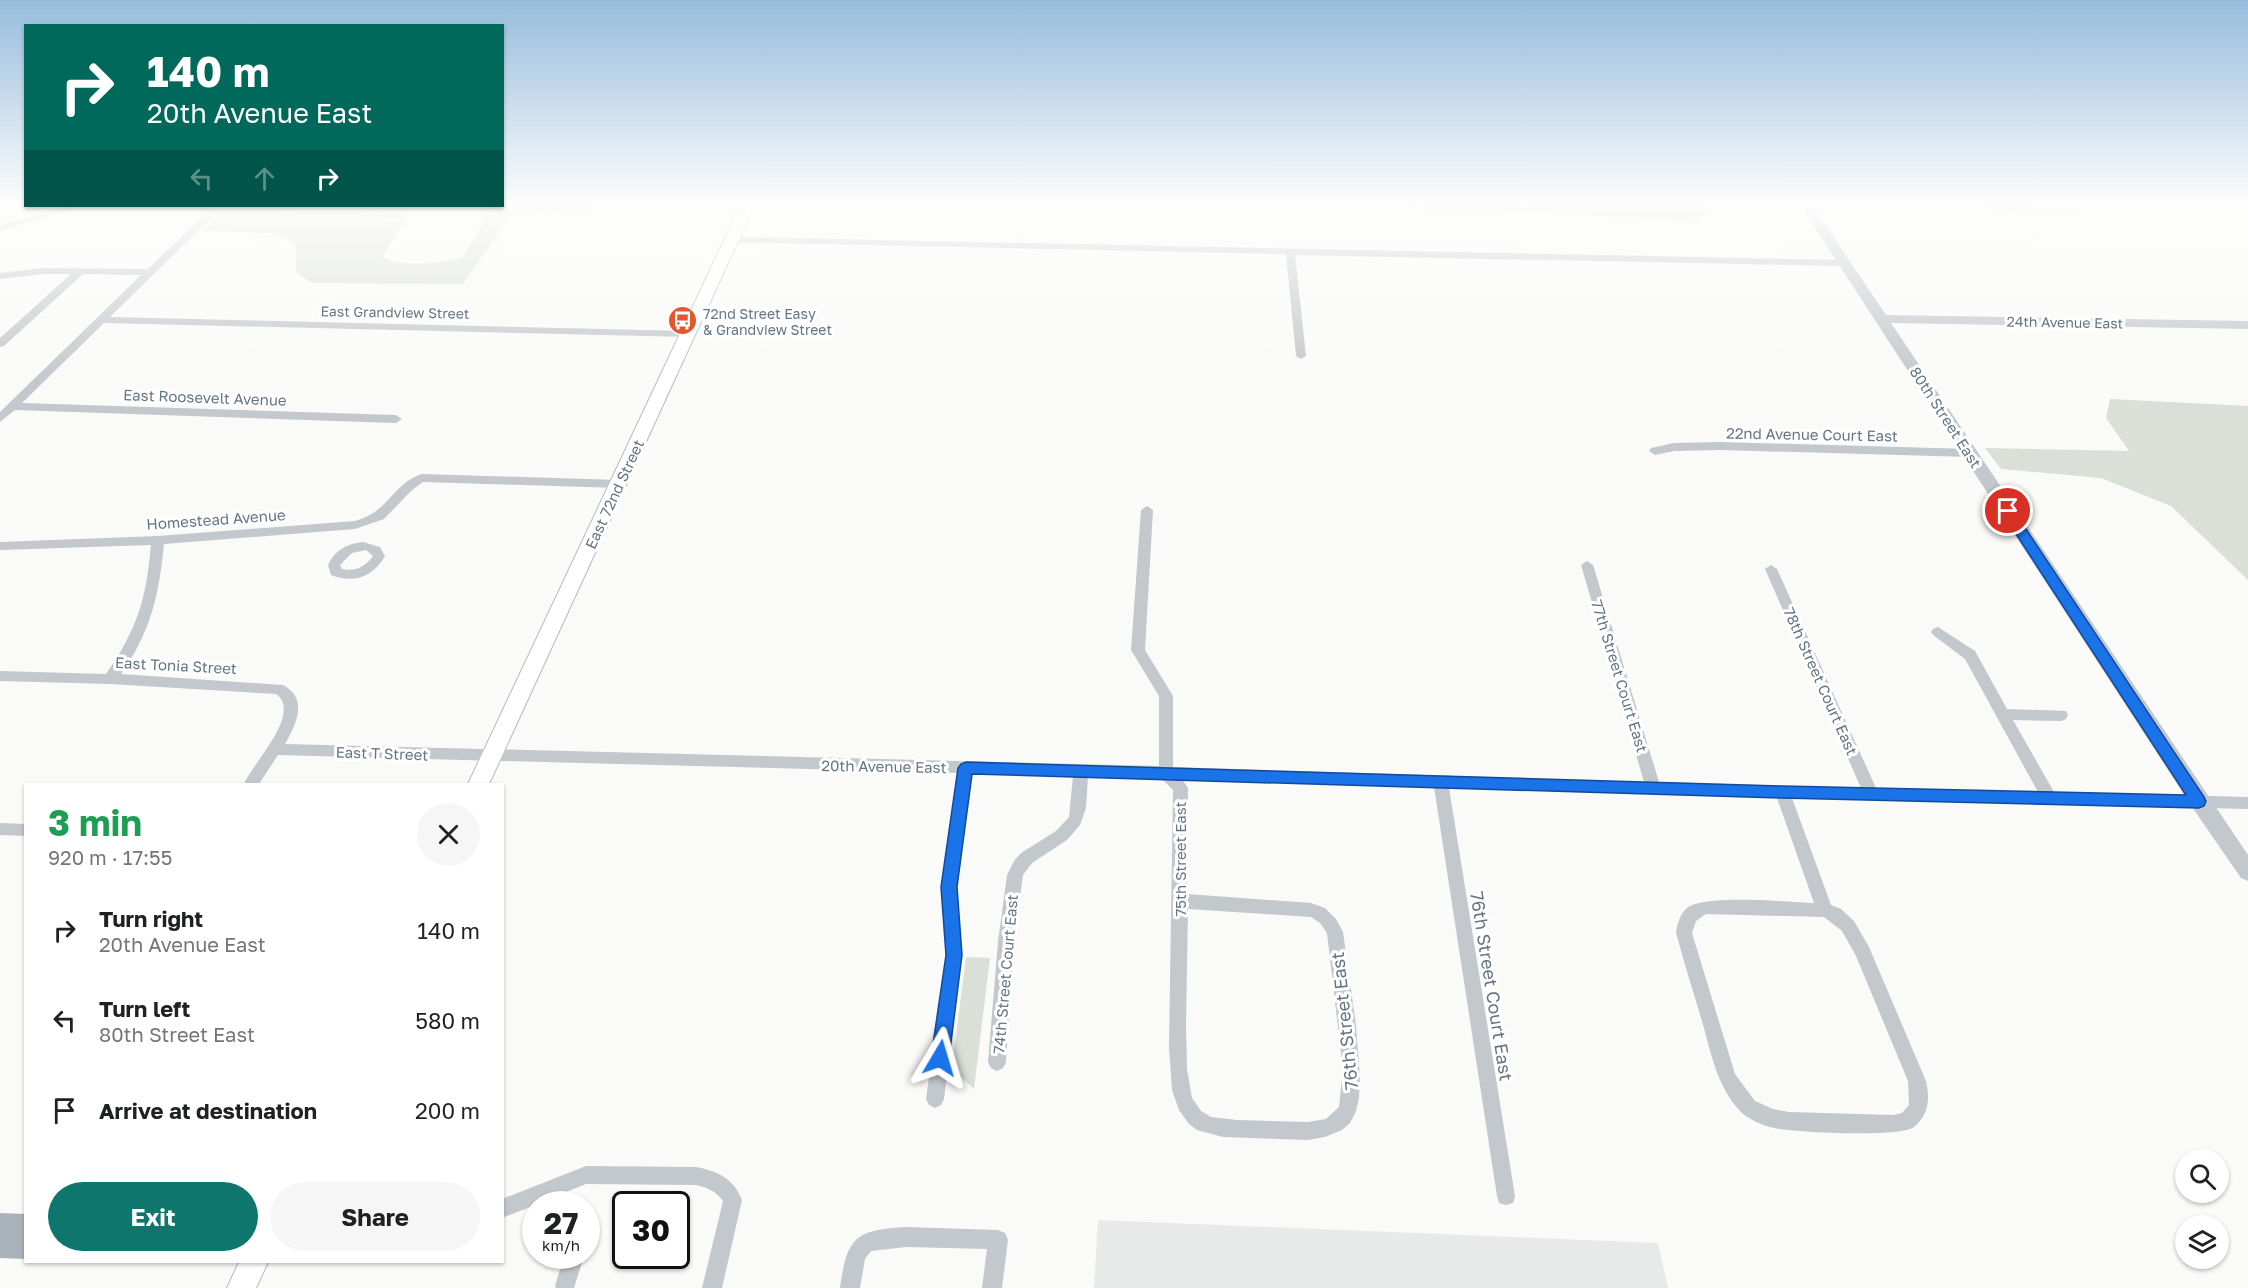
<!DOCTYPE html>
<meta charset="utf-8">
<style>
:root{--surface:#fff;--page:#f6f6f6;--text:#202124;--muted:#757577;--accent:#0f766e}
body{margin:0;font-family:"Golos Text",sans-serif;background:var(--page);color:var(--text);height:100vh;display:flex;flex-direction:column;font-size:22px;white-space:nowrap}
*{box-sizing:border-box;margin:0}
p{font-size:20px;color:var(--muted)}
.icon{flex:none;width:33px;height:33px;fill:none;stroke:currentColor;stroke-width:2;stroke-linecap:round;stroke-linejoin:round}
.map{position:relative;flex:1;overflow:hidden}
.sheet{position:absolute;left:24px;top:783px;width:480px;height:480px;display:flex;flex-direction:column;background:var(--surface);border-radius:0px;box-shadow:0 2px 4px #0004}
.sheet>*{flex:none}
.top-card{position:absolute;left:24px;top:24px;width:480px;height:183px;border-radius:0px;box-shadow:0 2px 4px #0004;background:#00695c;color:#fff;overflow:hidden}
.fabs{position:absolute;left:2175px;top:1149px;display:grid;gap:12px}
.fabs a{display:grid;place-items:center;width:54px;height:54px;border-radius:50%;background:var(--surface);box-shadow:0 2px 4px #0004;font-size:30px}
.speed{position:absolute;left:522px;top:1191px;display:flex;gap:12px;font-size:30px;font-weight:700;text-align:center}
.speed>*{display:grid;place-content:center;width:78px;height:78px;border-radius:50%;background:var(--surface);box-shadow:0 2px 4px #0004;line-height:1}
.speed small{font-size:15px;font-weight:400}
.speed .limit{border:3px solid #111;border-radius:9px;background:#fff;color:#111}
.pin{position:absolute;display:grid;place-items:center;width:51px;height:51px;color:#fff;margin:-26px;border:3px solid #fff;border-radius:50%;box-shadow:0 2px 6px #0007}
.me{position:absolute;width:66px;margin:-33px;rotate:7deg;stroke-linejoin:round;filter:drop-shadow(0 0 4px #0008)}
.turn{display:flex;align-items:center;gap:21px;height:126px;padding:0 24px;font-size:27px}
.turn .icon{width:78px;height:78px;stroke-width:2.5}
.turn b{display:block;font-size:42px;line-height:51px}
.lanes{display:flex;align-items:center;height:57px;padding:0 24px;background:#0003;justify-content:center;gap:30px;direction:ltr}
.lanes .off{opacity:.35}
.round{display:grid;place-items:center;flex:none;width:63px;height:63px;border-radius:32px;background:var(--page)}
.overview{display:flex;align-items:center;justify-content:space-between;height:102px;padding:0 24px}
h1{font-size:36px;font-weight:700;line-height:45px;color:#1e9e55}
.cta{display:flex;gap:12px;margin-top:auto;padding:12px 24px}
.cta a{flex:1;height:69px;border-radius:36px;background:var(--accent);color:#fff;font-size:24px;font-weight:700;line-height:69px;text-align:center}
.cta a+a{background:var(--page);color:var(--text)}
ul{padding:0;list-style:none}
li{display:flex;align-items:center;gap:18px;height:90px;padding:0 24px}
li div{flex:1}
li b{display:block;font-size:22px}
li em{font-style:normal}
.map>svg:first-child{display:block}
.built{fill:#e8e9e9}
.green{fill:#dadfd7}
.building{fill:#aab3b9}
.lines{fill:none;stroke-linecap:round;stroke-linejoin:round}
.secondary-casing{stroke:#b3babf;stroke-width:2}
.minor{fill:#c3c8cc;fill-rule:evenodd}
.tertiary{fill:#c3c8cc;fill-rule:evenodd}
.secondary{fill:#fff;fill-rule:evenodd}
.route{fill:#1a73e8;stroke:#114b97;stroke-width:1.5}
.labels{text-anchor:middle;dominant-baseline:central;stroke-width:6;stroke-linejoin:round;paint-order:stroke}
.far-street-label{font-size:14px;fill:#657683;stroke:#fff}
.far-poi-label{font-size:14px;fill:#657683;stroke:#fff;text-anchor:start}
.street-label{font-size:15px;fill:#657683;stroke:#fff}
.near-street-label{font-size:18px;fill:#657683;stroke:#fff}
</style>
<div class="map">
<svg width="2248" height="1288" viewBox="0 0 2248 1288">
<rect width="100%" height="100%" fill="#fafaf8"/>
<path class="built" d="M1098 1220 1658 1243 1668 1288H1094Z"/>
<g class="green">
<path d="M503 202H604L589 211 511 215 463 284 312 283 296 272V244L273 233 201 231 216 217 407 219 382 256C400 269 442 263 463 257L482 225 490 206H502Z"/>
<path d="M1409 202H1706L1705 215 1697 222 1566 214 1432 212Z"/>
<path d="M1970 202H2068L2082 216C2046 214 2002 219 1970 202Z"/>
<path d="M2110 399 2248 406V580L2171 506 2101 478 2001 469 1985 448 2129 451 2106 418Z"/>
<path d="M966 957 990 958 974 1089 952 1068Z"/>
</g>
<path class="building" d="M0 1213 26 1214V1259L0 1258Z"/>
<g class="lines">
<defs>
<g id="secondary">
<path d="M742 202H756L489 784H468Z"/>
<path d="M239 1262H268L256 1288H227Z"/>
</g>
</defs>
<use href="#secondary" class="secondary-casing"/>
<g class="minor">
<path d="M68 206H81L0 231V225Z"/>
<path d="M213 206H222L218 211 401 212 406 215 401 218 212 217 110 317 688 331 693 334 688 337 104 323 22 403 396 415 402 419 396 423 15 410 0 422V412L141 275 83 274 4 346 0 347V338L71 274H43L0 279V273L43 268 148 269Z"/>
<path d="M732 237 1844 260 1849 263 1844 266 1295 255 1306 356 1301 359 1296 356 1286 254 729 242 727 240Z"/>
<path d="M1720 442 1970 449 1976 453 1970 457 1720 450 1674 451 1655 455 1649 451 1651 448 1674 443Z"/>
<path d="M422 474 619 480 625 484 619 488 423 482 411 491 384 519 355 529 164 544C159 595 151 631 121 674L283 685C309 699 296 724 285 744L1159 766V696L1131 650 1141 510 1147 506 1153 510 1145 650 1173 696V767L1644 782 1581 565 1587 561 1593 565 1659 782 1861 788 1765 569 1771 565 1777 569 1876 788 2038 792 1965 659 1933 635 1931 632 1933 629 1938 627 1975 651 2007 709 2066 711 2068 715 2066 719 2061 721 2013 720 2054 792 2248 797V809L1792 798 1831 905 1841 909 1854 921 1869 947 1926 1081C1930 1098 1929 1115 1914 1127 1900 1138 1795 1132 1774 1128 1764 1126 1748 1119 1741 1112 1717 1087 1711 1053 1702 1021 1693 991 1684 962 1676 933 1677 924 1680 914 1687 908 1705 894 1789 902 1814 903L1777 798 1449 788 1515 1196 1513 1203 1506 1205 1499 1203 1497 1196 1434 787 1182 779 1188 788 1187 894 1311 903 1325 908 1336 919 1343 932 1356 1025 1360 1078 1359 1098 1356 1111 1350 1123 1342 1130 1325 1137 1308 1140 1223 1137 1197 1130 1189 1124 1179 1110 1172 1090 1169 1047 1173 790 1162 779 1088 776 1086 808 1080 825 1067 840 1032 863 1023 875 1014 942 1006 1062 1003 1068 997 1071 991 1068 988 1062 998 942 1007 875 1014 861 1021 853 1056 831 1069 817 1073 776 973 773 957 887 962 955 944 1099 941 1105 935 1108 929 1105 926 1099 946 955 941 887 958 773 278 755 259 784H244C252 764 303 713 276 694L110 684 0 681V671L106 674C138 628 146 599 151 545L0 550V542L158 536 355 521C389 512 393 483 422 474ZM1188 909 1311 917 1320 923 1327 933 1341 1053 1342 1078 1339 1107 1326 1119 1308 1122 1237 1120 1211 1117 1201 1111 1192 1098 1187 1069 1186 1025ZM1706 914 1824 917 1842 931 1856 956 1908 1081 1909 1105 1902 1113 1893 1115 1789 1112 1773 1109 1755 1101 1735 1074 1692 933 1696 921Z"/>
<path d="M363 542 380 547 385 556C373 577 354 584 331 575L328 565C335 550 346 544 363 542ZM366 550 373 556C365 567 355 572 342 569L340 565 352 553Z"/>
<path d="M0 823 26 824V836L0 835Z"/>
<path d="M586 1166 696 1167C718 1171 734 1179 742 1200L722 1288H702L723 1201C716 1191 708 1188 696 1185L586 1184 566 1192 573 1204H552L548 1200 502 1218V1199Z"/>
<path d="M906 1227 998 1230 1005 1233 1008 1240 1002 1288H982L987 1249 906 1247 871 1251 865 1259 860 1288H840C847 1237 855 1230 906 1227Z"/>
<path d="M564 1256H584L574 1288H556L555 1286Z"/>
</g>
<path class="tertiary" d="M1798 202H1810L1886 315 2248 321V329L1891 323 2248 855V881L2241 878 2192 807Z"/>
<use href="#secondary" class="secondary"/>
</g>
<linearGradient id="sky" x2="0" y2="1"><stop stop-color="#96bcdc"/><stop offset="0.53" stop-color="#fdfdfc"/><stop offset="1" stop-color="#fdfdfc" stop-opacity="0"/></linearGradient>
<rect width="2248" height="383" fill="url(#sky)"/>
<path class="route" d="M2008 507 2012 508 2204 797 2206 801 2204 806 2199 808 1782 798 972 774 957 887 962 955 949 1058 947 1064 940 1067 934 1064 931 1058 946 955 941 887 958 768 961 764 966 762 1782 786 2186 795 2003 514 2002 511 2003 508Z"/>
<defs>
<symbol id="bus-disc" viewBox="-11 -11 22 22"><circle r="9.5" fill="#e4572e" stroke="#fff"/><path d="M-5-6H5V4H4V6H2V4H-2V6H-4V4H-5ZM-3.5-4V0h7V-4ZM-3.5 1.2v1.5H-2V1.2ZM2 1.2v1.5H3.5V1.2Z" fill="#fff"/></symbol>
</defs>
<g fill-rule="evenodd">
<use href="#bus-disc" x="666" y="304" width="33" height="33"/>
</g>
<g class="labels">
<g class="far-street-label">
<text transform="translate(395 312) rotate(1)">East Grandview Street</text>
<text transform="translate(2065 322) rotate(1)">24th Avenue East</text>
</g>
<g class="far-poi-label">
<text x="703" y="313">72nd Street Easy<tspan x="703" dy="16">&amp; Grandview Street</tspan></text>
</g>
<g class="street-label">
<text transform="translate(205 397) rotate(2)">East Roosevelt Avenue</text>
<text transform="translate(1946 417) rotate(57)">80th Street East</text>
<text transform="translate(1812 434) rotate(1)">22nd Avenue Court East</text>
<text transform="translate(614 494) rotate(-65)">East 72nd Street</text>
<text transform="translate(216 519) rotate(-4)">Homestead Avenue</text>
<text transform="translate(176 665) rotate(3)">East Tonia Street</text>
<text transform="translate(1620 676) rotate(73)">77th Street Court East</text>
<text transform="translate(1821 681) rotate(66)">78th Street Court East</text>
<text transform="translate(382 753) rotate(2)">East T Street</text>
<text transform="translate(884 766) rotate(1)">20th Avenue East</text>
<text transform="translate(1180 859) rotate(-90)">75th Street East</text>
<text transform="translate(1005 974) rotate(-85)">74th Street Court East</text>
</g>
<g class="near-street-label">
<text transform="translate(1492 986) rotate(81)">76th Street Court East</text>
<text transform="translate(1344 1021) rotate(-96)">76th Street East</text>
</g>
</g>
</svg>
<div class="fabs">
<a><svg class="icon" aria-label="search" viewBox="0 0 24 24"><circle cx="10" cy="10" r="6"/><path d="M15 15l6 6"/></svg></a>
<a><svg class="icon" aria-label="layers" viewBox="0 0 24 24"><path d="M12 4l9 5-9 5-9-5zM3 14l9 5 9-5"/></svg></a>
</div>
<div class="speed"><div>27<small>km/h</small></div><div class="limit">30</div></div>
<div class="pin" style="left:2008px;top:511px;background:#d93025"><svg class="icon" aria-label="arrive" viewBox="0 0 24 24"><path d="M6 21V4h12l-3 4 3 4H6"/></svg></div>
<svg class="me" style="left:940px;top:1058px" viewBox="-20 -20 40 40"><path d="M0-17L14 15 0 8-14 15z" fill="#1a73e8" stroke="#fff" stroke-width="4"/></svg>
<div class="top-card">
<div class="turn"><svg class="icon" aria-label="right" viewBox="0 0 24 24"><path d="M7 20v-9h11M14 6l5 5-5 5"/></svg><div><b>140 m</b>20th Avenue East</div></div>
<div class="lanes"><svg class="icon off" aria-label="left" viewBox="0 0 24 24"><path d="M17 20v-9H6M10 6l-5 5 5 5"/></svg><svg class="icon off" aria-label="ahead" viewBox="0 0 24 24"><path d="M12 20V5M6 11l6-6 6 6"/></svg><svg class="icon" aria-label="right" viewBox="0 0 24 24"><path d="M7 20v-9h11M14 6l5 5-5 5"/></svg></div>
</div>
<section class="sheet">
<div class="overview"><div><h1>3 min</h1><p>920 m · 17:55</p></div><a class="round"><svg class="icon" aria-label="close" viewBox="0 0 24 24"><path d="M6 6l12 12M18 6L6 18"/></svg></a></div>
<ul>
<li><svg class="icon" aria-label="right" viewBox="0 0 24 24"><path d="M7 20v-9h11M14 6l5 5-5 5"/></svg><div><b>Turn right</b><p>20th Avenue East</p></div><em>140 m</em></li>
<li><svg class="icon" aria-label="left" viewBox="0 0 24 24"><path d="M17 20v-9H6M10 6l-5 5 5 5"/></svg><div><b>Turn left</b><p>80th Street East</p></div><em>580 m</em></li>
<li><svg class="icon" aria-label="arrive" viewBox="0 0 24 24"><path d="M6 21V4h12l-3 4 3 4H6"/></svg><div><b>Arrive at destination</b></div><em>200 m</em></li>
</ul>
<div class="cta"><a>Exit</a><a>Share</a></div>
</section>
</div>
